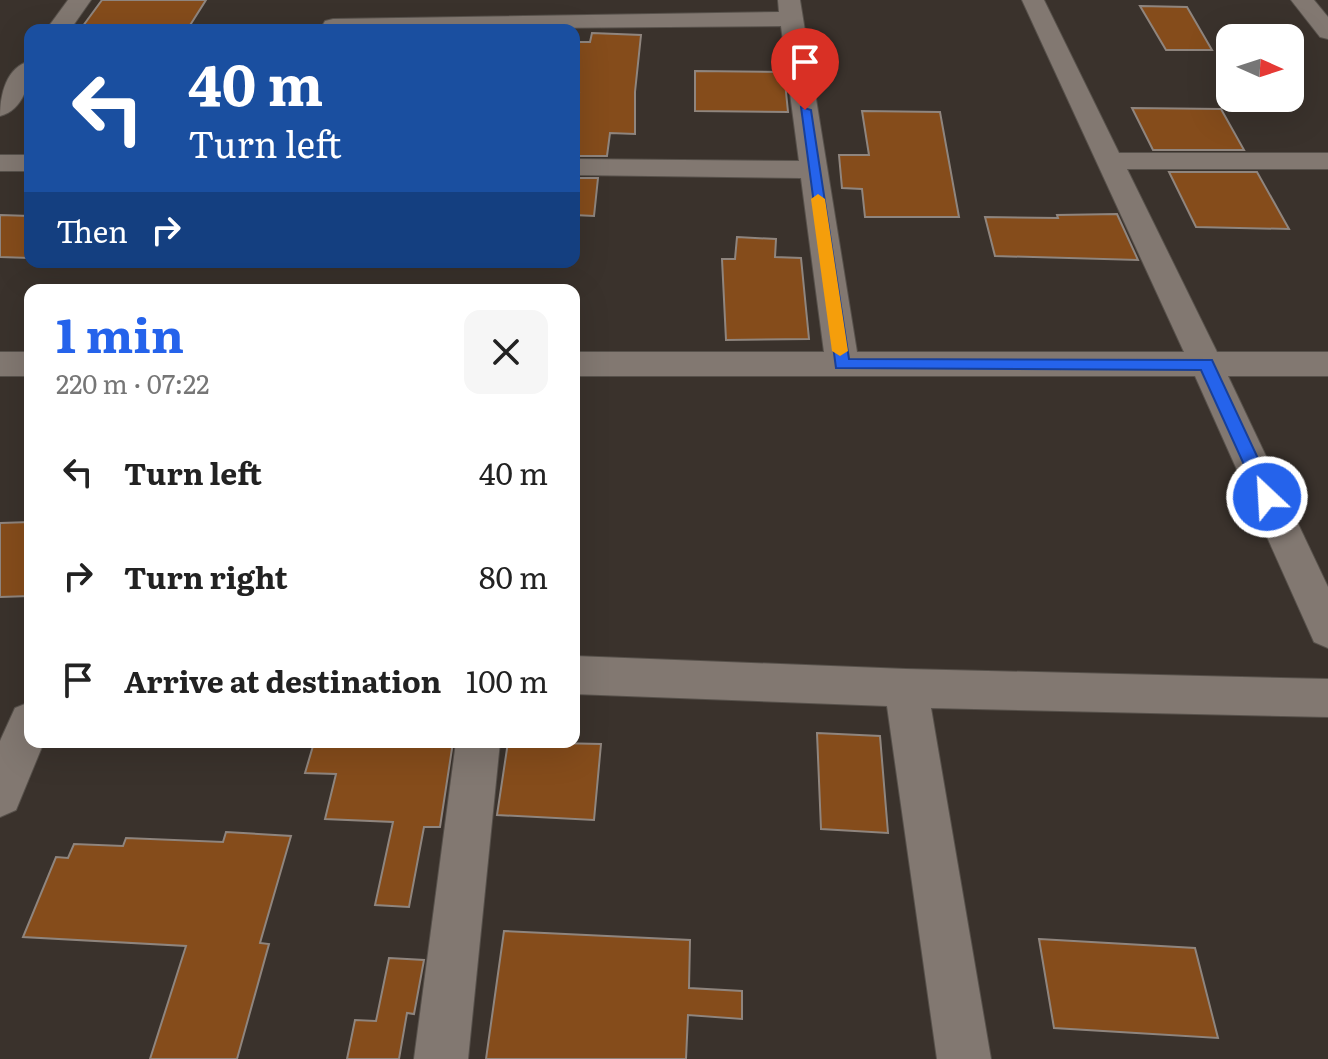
<!DOCTYPE html>
<meta charset="utf-8">
<style>
:root{--surface:#fff;--page:#f6f6f6;--text:#222;--muted:#767676;--accent:#2563eb}
body{margin:0;font-family:Literata,serif;background:var(--page);color:var(--text);height:100vh;display:flex;flex-direction:column;font-size:30px;white-space:nowrap}
*{box-sizing:border-box;margin:0}
p{font-size:26px;color:var(--muted)}
.icon{flex:none;width:44px;height:44px;fill:none;stroke:currentColor;stroke-width:2;stroke-linecap:round;stroke-linejoin:round}
.map{position:relative;flex:1;overflow:hidden}
.panel{position:absolute;left:24px;top:284px;width:556px;height:464px;display:flex;flex-direction:column;background:var(--surface);border-radius:16px;box-shadow:0 8px 32px #0002}
.panel>*{flex:none}
.hud{position:absolute;left:24px;top:24px;width:556px;height:244px;border-radius:16px;box-shadow:0 8px 32px #0002;background:#1a4fa0;color:#fff;overflow:hidden}
.needle{width:52px;rotate:93deg}
.tools{position:absolute;left:1216px;top:24px;display:grid;gap:16px}
.tools a{display:grid;place-items:center;width:88px;height:88px;border-radius:16px;background:var(--surface);box-shadow:0 8px 32px #0002;font-size:40px}
.pin{position:absolute;display:grid;place-items:center;width:68px;height:68px;color:#fff;margin:-82px -34px;border-radius:50% 50% 50% 0;rotate:-45deg;box-shadow:0 0 8px #0007}
.pin .icon{rotate:45deg}
.me{position:absolute;width:88px;margin:-44px;rotate:335deg;stroke-linejoin:round;filter:drop-shadow(0 0 6px #0008)}
.turn{display:flex;align-items:center;gap:28px;height:168px;padding:0 32px;font-size:36px}
.turn .icon{width:104px;height:104px;stroke-width:2.5}
.turn b{display:block;font-size:56px;line-height:68px}
.then{display:flex;align-items:center;height:76px;padding:0 32px;background:#0003;gap:16px;font-size:30px}
.round{display:grid;place-items:center;flex:none;width:84px;height:84px;border-radius:16px;background:var(--page)}
.summary{display:flex;align-items:center;justify-content:space-between;height:136px;padding:0 32px}
h1{font-size:48px;font-weight:700;line-height:60px;color:var(--accent)}
ul{padding:0;list-style:none}
li{display:flex;align-items:center;gap:24px;height:104px;padding:0 32px}
li div{flex:1}
li b{display:block;font-size:30px}
li em{font-style:normal}
.map>svg:first-child{display:block}
.building{fill:#854c1b;stroke:#8f857e;stroke-width:2}
.lines{fill:none;stroke-linecap:round;stroke-linejoin:round}
.minor-casing{stroke:#57514b;stroke-width:2}
.minor{fill:#827871;fill-rule:evenodd}
.route{fill:#2563eb;stroke:#184099;stroke-width:2}
.slow{fill:#f59e0b}
</style>
<div class="map">
<svg width="1328" height="1059" viewBox="0 0 1328 1059">
<rect width="100%" height="100%" fill="#3a322c"/>
<g class="building">
<path d="M102 0H206L187 30H80Z"/>
<path d="M1140 6 1187 7 1212 50H1166Z"/>
<path d="M592 33 641 35 635 92V134L610 133 607 156H574V119L579 93H575L578 80H574V42H590Z"/>
<path d="M695 71 784 72 788 112 695 111Z"/>
<path d="M1132 108 1221 109 1244 150H1153Z"/>
<path d="M862 111 940 112 959 217H865L862 189 842 188 839 155H869Z"/>
<path d="M1169 172H1257L1289 229 1196 227Z"/>
<path d="M574 178H598L594 216 574 215Z"/>
<path d="M1117 214 1138 260 995 256 985 217 1058 218 1057 215Z"/>
<path d="M0 215 30 216V258L0 257Z"/>
<path d="M737 237 776 239 775 257 801 258 809 339 726 340 722 259H735Z"/>
<path d="M30 522V596L0 597V523Z"/>
<path d="M817 733 880 736 888 833 821 829Z"/>
<path d="M344 742H453L440 827H424L409 907 375 905 393 822 325 819 336 774 305 773 313 746 343 747Z"/>
<path d="M508 742 601 744 594 820 497 815Z"/>
<path d="M226 832 291 836 260 943 269 944 237 1059H150L186 946 23 937 56 857 68 858 74 844 123 846 126 838 223 842Z"/>
<path d="M504 931 690 940 689 988 742 991V1019L688 1015 686 1059H486Z"/>
<path d="M1039 939 1195 948 1218 1038 1054 1028Z"/>
<path d="M389 958 424 960 414 1014 407 1013 399 1059H347L355 1020 376 1021Z"/>
</g>
<g class="lines">
<defs>
<g id="minor">
<path d="M68 0H91L70 30H46Z"/>
<path d="M778 0H800L857 352H1184L1022 0H1044L1119 153H1328V169H1127L1217 352H1328V376H1228L1328 587V648L1314 642 1195 376H574V352H824L801 178 574 175V159L799 161 781 26 320 30 325 21 333 19 779 12Z"/>
<path d="M1291 0H1314L1328 17V39L1320 37Z"/>
<path d="M30 61C30 82 24 110 0 116 0 95 6 67 30 61Z"/>
<rect x="0" y="155" width="30" height="16"/>
<rect x="0" y="352" width="30" height="24"/>
<path d="M574 656 906 669 1328 679V717L931 708 991 1059H937L887 706 574 694Z"/>
<path d="M30 702V742H44L16 810 0 817V741L15 708Z"/>
<path d="M456 742H500L468 1059H414Z"/>
</g>
</defs>
<use href="#minor" class="minor-casing"/>
<use href="#minor" class="minor"/>
</g>
<path class="route" d="M801 107 811 110 849 359 1212 360 1276 497 1273 502H1261L1201 370 836 368Z"/>
<path class="slow" d="M818 194 825 199 848 351 840 356 832 351 811 199Z"/>
</svg>
<div class="tools">
<a><svg class="needle" viewBox="-14 -14 28 28"><path d="M0-13l5 13h-10z" fill="#e53935"/><path d="M0 13l5-13h-10z" fill="#767676"/></svg></a>
</div>
<div class="pin" style="left:805px;top:110px;background:#d93025"><svg class="icon" aria-label="arrive" viewBox="0 0 24 24"><path d="M6 21V4h12l-3 4 3 4H6"/></svg></div>
<svg class="me" style="left:1267px;top:497px" viewBox="-20 -20 40 40"><circle r="17" fill="#2563eb" stroke="#fff" stroke-width="3"/><path d="M0-11L8 9 0 5-8 9z" fill="#fff"/></svg>
<div class="hud">
<div class="turn"><svg class="icon" aria-label="left" viewBox="0 0 24 24"><path d="M17 20v-9H6M10 6l-5 5 5 5"/></svg><div><b>40 m</b>Turn left</div></div>
<div class="then">Then<svg class="icon" aria-label="right" viewBox="0 0 24 24"><path d="M7 20v-9h11M14 6l5 5-5 5"/></svg></div>
</div>
<section class="panel">
<div class="summary"><div><h1>1 min</h1><p>220 m · 07:22</p></div><a class="round"><svg class="icon" aria-label="close" viewBox="0 0 24 24"><path d="M6 6l12 12M18 6L6 18"/></svg></a></div>
<ul>
<li><svg class="icon" aria-label="left" viewBox="0 0 24 24"><path d="M17 20v-9H6M10 6l-5 5 5 5"/></svg><div><b>Turn left</b></div><em>40 m</em></li>
<li><svg class="icon" aria-label="right" viewBox="0 0 24 24"><path d="M7 20v-9h11M14 6l5 5-5 5"/></svg><div><b>Turn right</b></div><em>80 m</em></li>
<li><svg class="icon" aria-label="arrive" viewBox="0 0 24 24"><path d="M6 21V4h12l-3 4 3 4H6"/></svg><div><b>Arrive at destination</b></div><em>100 m</em></li>
</ul>
</section>
</div>
